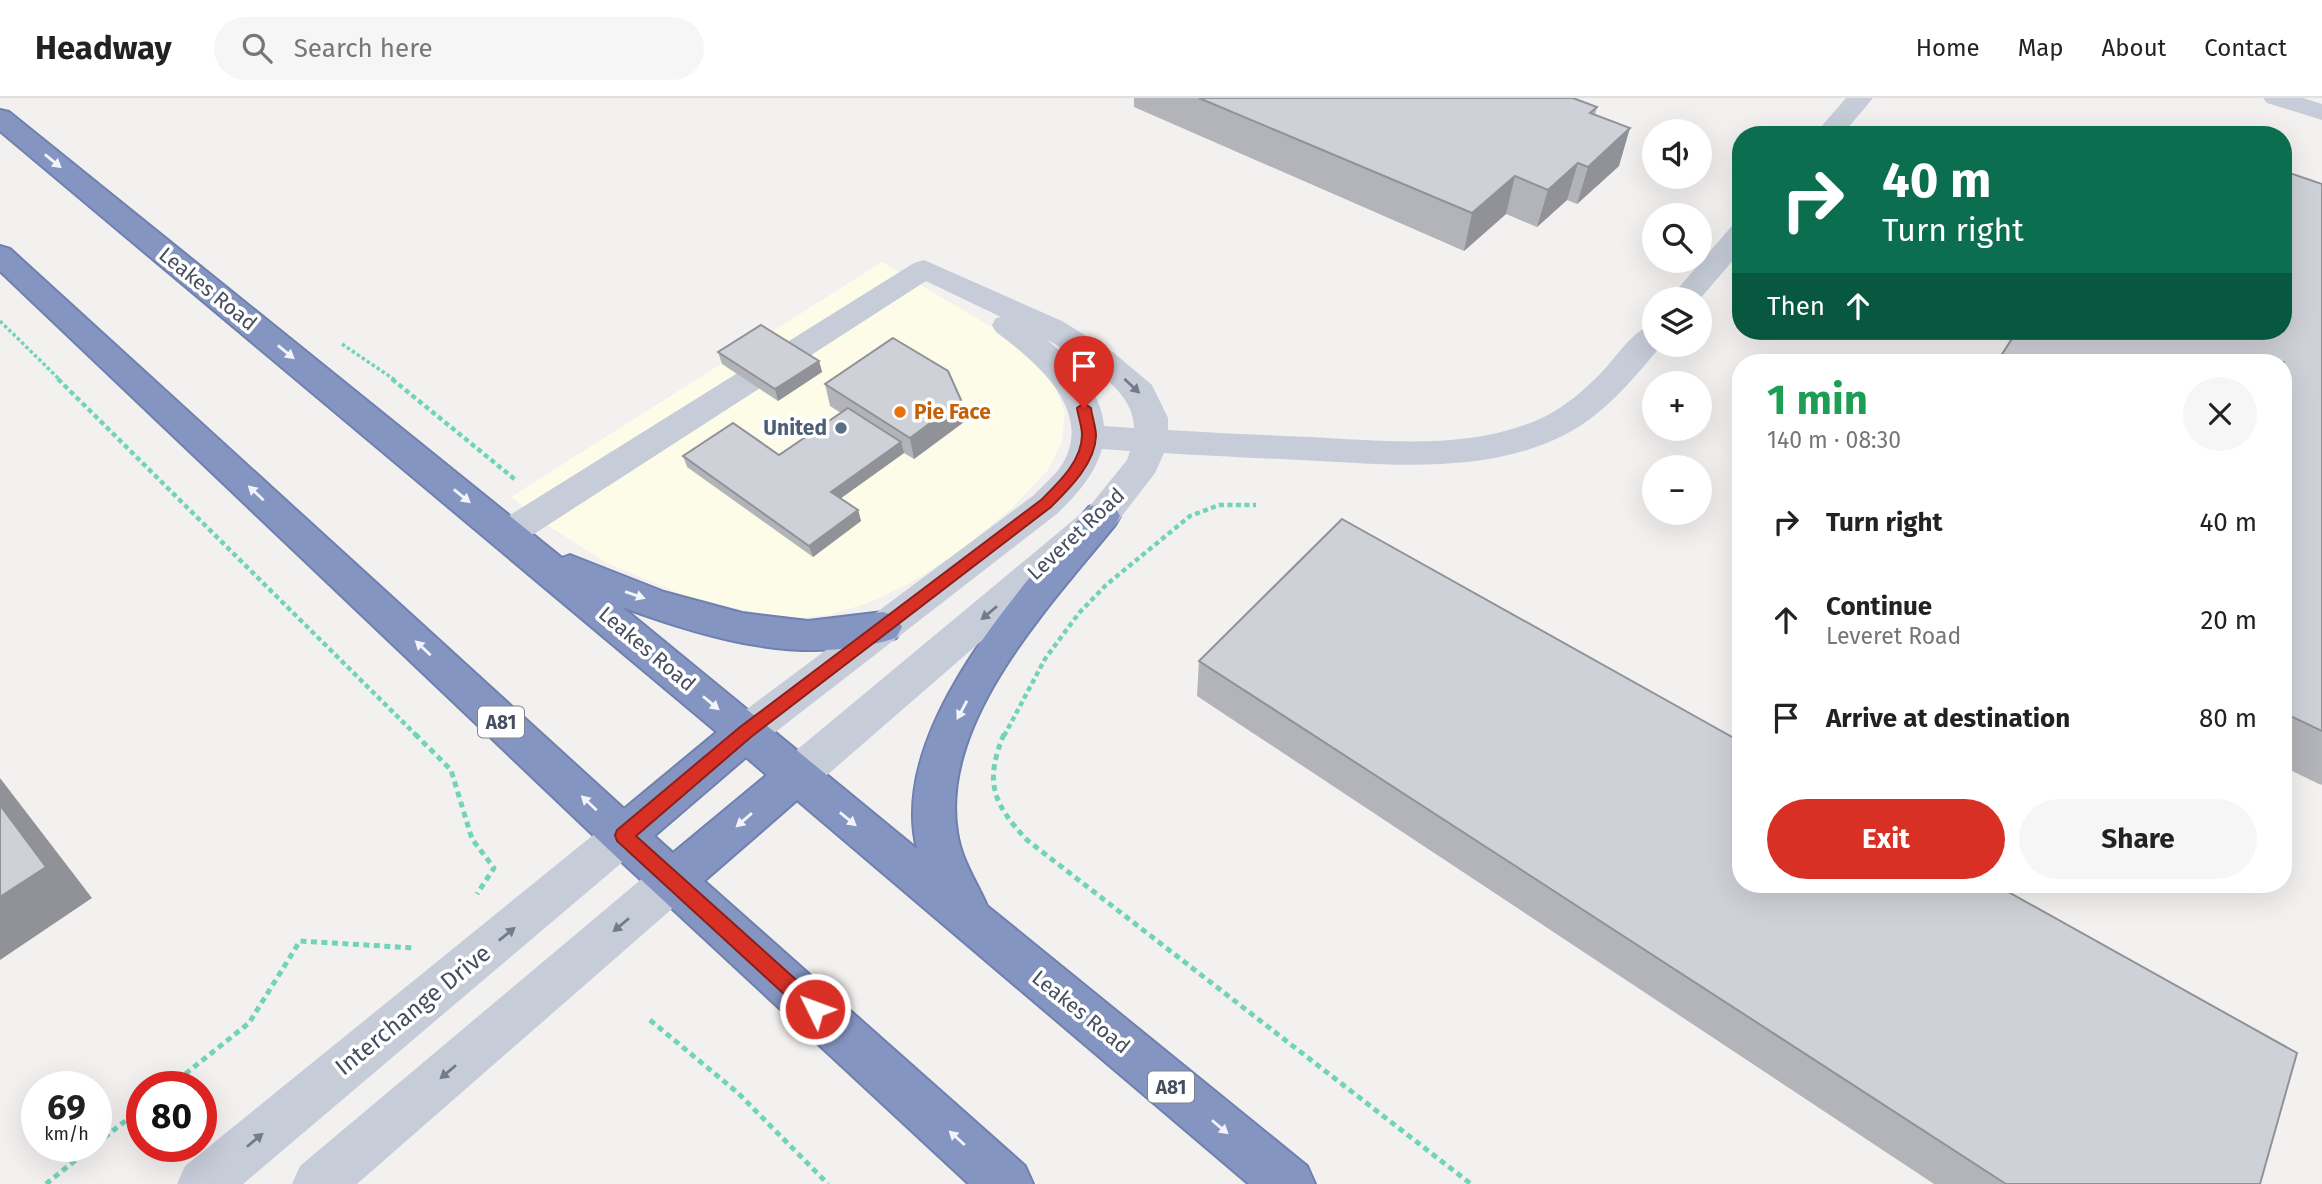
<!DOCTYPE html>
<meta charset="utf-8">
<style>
:root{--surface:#fff;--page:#f6f6f6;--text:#222;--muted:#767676;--line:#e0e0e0;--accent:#d93025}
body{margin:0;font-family:"Fira Sans",sans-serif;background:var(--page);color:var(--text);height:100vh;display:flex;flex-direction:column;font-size:26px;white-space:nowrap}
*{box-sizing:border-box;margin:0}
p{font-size:23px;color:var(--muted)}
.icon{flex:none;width:38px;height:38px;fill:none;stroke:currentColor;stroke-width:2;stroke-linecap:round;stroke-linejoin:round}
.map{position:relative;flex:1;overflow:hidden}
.details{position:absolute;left:1732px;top:256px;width:560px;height:539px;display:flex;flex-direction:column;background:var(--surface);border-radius:28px;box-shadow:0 7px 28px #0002}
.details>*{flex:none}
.hud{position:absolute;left:1732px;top:28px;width:560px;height:214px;border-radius:28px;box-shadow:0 7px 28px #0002;background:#0b6e4f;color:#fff;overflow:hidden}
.fabs{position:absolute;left:1642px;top:21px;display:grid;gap:14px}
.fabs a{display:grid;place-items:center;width:70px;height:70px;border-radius:50%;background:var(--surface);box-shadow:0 7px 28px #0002;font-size:35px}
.speed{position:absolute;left:21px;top:973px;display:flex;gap:14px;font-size:35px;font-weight:700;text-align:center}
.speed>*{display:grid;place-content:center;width:91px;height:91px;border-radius:50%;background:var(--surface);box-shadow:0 7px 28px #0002;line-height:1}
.speed small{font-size:18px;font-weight:400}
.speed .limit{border:10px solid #d22;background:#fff;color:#111}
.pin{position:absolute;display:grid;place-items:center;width:60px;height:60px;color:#fff;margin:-72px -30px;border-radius:50% 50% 50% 0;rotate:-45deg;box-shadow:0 0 7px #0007}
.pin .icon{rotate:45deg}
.me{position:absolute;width:77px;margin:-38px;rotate:312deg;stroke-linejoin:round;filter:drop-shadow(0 0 5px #0008)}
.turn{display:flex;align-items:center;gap:24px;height:147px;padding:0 35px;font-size:32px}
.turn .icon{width:91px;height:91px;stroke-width:2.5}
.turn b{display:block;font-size:49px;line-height:60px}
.then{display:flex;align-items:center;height:66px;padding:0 35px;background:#0003;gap:14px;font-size:26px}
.round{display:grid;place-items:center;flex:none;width:74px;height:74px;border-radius:37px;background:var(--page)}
.headline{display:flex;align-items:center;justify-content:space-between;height:119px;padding:0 35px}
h1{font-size:42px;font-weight:700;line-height:52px;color:#1e9e55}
.cta{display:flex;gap:14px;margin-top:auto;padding:14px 35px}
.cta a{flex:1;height:80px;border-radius:42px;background:var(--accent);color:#fff;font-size:28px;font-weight:700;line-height:80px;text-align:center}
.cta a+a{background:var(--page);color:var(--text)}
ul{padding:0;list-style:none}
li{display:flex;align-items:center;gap:21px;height:98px;padding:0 35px}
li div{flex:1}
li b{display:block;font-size:26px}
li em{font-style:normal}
header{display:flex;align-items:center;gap:42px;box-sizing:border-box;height:98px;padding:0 35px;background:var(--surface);border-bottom:2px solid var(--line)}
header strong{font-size:33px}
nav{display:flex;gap:38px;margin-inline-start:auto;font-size:24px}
.search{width:490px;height:63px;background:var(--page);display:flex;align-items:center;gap:18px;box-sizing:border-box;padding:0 24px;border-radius:38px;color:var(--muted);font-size:26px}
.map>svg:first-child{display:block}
.commercial{fill:#fdfce9}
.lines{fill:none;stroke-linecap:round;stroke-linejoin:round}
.highway-casing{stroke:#6f80ae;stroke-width:4}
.path-far2{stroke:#71d4b9;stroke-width:3.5;stroke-dasharray:3.5 2.5;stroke-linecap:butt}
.path-far1{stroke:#71d4b9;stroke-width:4.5;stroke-dasharray:5 3.5;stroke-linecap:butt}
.path{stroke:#71d4b9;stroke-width:5;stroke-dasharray:6 4.5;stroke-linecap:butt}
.minor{fill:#c6ccd8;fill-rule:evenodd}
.highway{fill:#8495c2;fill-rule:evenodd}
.wall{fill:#b2b4ba}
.shaded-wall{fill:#919297}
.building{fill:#cfd1d8;stroke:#919297;stroke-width:2}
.oneway{fill:#f3f4f9}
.oneway2{fill:#737a89}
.route{fill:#d93025;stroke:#8d1f18;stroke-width:2}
.food-dot{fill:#e8710a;stroke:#fff;stroke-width:2.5}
.service-dot{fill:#5c6f8a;stroke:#fff;stroke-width:2.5}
.labels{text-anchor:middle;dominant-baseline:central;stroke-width:7;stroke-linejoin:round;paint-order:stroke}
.shield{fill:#fff;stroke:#7e838f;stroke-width:2}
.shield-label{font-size:19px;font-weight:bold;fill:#464e5f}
.street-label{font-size:21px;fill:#464e5f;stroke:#fff}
.food-label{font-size:21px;font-weight:bold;fill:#c56008;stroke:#fff;text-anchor:start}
.service-label{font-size:21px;font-weight:bold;fill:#4e5e75;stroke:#fff;text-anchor:end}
.near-street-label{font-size:24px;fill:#464e5f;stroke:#fff}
</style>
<header>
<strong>Headway</strong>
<div class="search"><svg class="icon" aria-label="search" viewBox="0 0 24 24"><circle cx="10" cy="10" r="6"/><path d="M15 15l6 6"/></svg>Search here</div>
<nav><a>Home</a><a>Map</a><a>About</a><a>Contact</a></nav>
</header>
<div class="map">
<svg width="2322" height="1086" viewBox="0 0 2322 1086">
<rect width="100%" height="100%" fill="#f3f1f0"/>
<path class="commercial" d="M882 164 1025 249 1050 275 1065 315 1061 346 1048 372 1013 409 960 453 910 485 868 505 829 517 797 520 763 517 683 497 605 464 549 428 511 399Z"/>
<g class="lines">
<defs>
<path id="highway" d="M0 12 9 14 562 460 570 457 664 494 742 515 808 523 883 514 896 518 902 529 896 540C804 569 709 541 622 509L917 751C888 632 1019 493 1089 409L1102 405 1115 409 1120 418 1115 427C1050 507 939 623 957 734 961 762 976 783 987 808L1307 1068 1315 1086H1249L797 702 704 783 1025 1068 1033 1086H969L608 751 0 173V148L10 151 624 711 717 634 0 33ZM746 659 767 677 673 755 654 738Z"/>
</defs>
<use href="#highway" class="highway-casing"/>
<g class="path-far2">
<path d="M0 223 60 282"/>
<path d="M342 246 395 282"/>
</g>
<g class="path-far1">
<path d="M58 281 417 638"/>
<path d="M392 281 517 383"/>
<path d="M1004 638 1045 561 1079 515 1106 487 1190 418 1219 407H1256"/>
</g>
<g class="path">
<path d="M415 636 451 672 472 741 494 770 477 796"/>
<path d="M1004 636C984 684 993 706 1027 742L1471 1086"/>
<path d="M650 922 738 995 828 1086"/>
<path d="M169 989 249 925 300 843 415 850"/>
<path d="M96 1046 142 1010"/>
<path d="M46 1086 93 1048"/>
</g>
<g class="minor">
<path d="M1846 0H1873L1842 37H1814Z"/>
<path d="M2263 0H2303L2322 6V22L2267 5Z"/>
<path d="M1741 126V153L1699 202 1669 201 1731 129Z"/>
<path d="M924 162 1062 223 1114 255 1152 287 1168 320V332C1215 335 1263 337 1311 339 1388 343 1474 353 1546 318 1567 307 1584 292 1600 276 1616 260 1632 232 1654 226V247H1662C1638 275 1614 305 1583 326 1502 379 1394 367 1302 362 1256 360 1210 358 1164 355L1155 375 1115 427 811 691 796 696 781 691 775 678 781 665 1089 409 1127 362 1130 353 1102 351C1094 378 1077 396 1058 415L760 646 746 651 732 646 726 634 732 622 1034 397C1043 387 1056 377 1063 365 1094 311 1034 262 996 234L992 227 996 220 1001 219 926 183 520 445 507 449 494 445 489 436 494 427 914 165ZM1045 240C1076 260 1135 289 1134 330L1104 328C1102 294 1070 260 1045 240Z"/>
<path d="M623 719 638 725 645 738 638 751 243 1086H177L185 1068 608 725Z"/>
<path d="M673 762 689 768 695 782 689 796 357 1086H292L300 1068 657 768Z"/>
</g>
<use href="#highway" class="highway"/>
</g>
<g class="wall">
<path d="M1134 0H1573L1597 9 1595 17 1619 68 1577 106 1567 102 1537 129 1506 116 1464 153 1134 9Z"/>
<path d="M2322 86V686L2321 687 2284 669V264H1996L2016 233H2284Z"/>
<path d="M718 254 819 263 822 274 778 303 722 266Z"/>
<path d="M825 286 964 324 914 361 904 355 840 401 858 412 861 423 813 459 687 369 683 358 779 357 841 315 830 308Z"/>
<path d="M1199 563 2260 1086H1934L1197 598Z"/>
</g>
<g class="shaded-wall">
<path d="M1630 30 1619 68 1577 106 1588 69Z"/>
<path d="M1578 65 1567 102 1537 129 1548 92Z"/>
<path d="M1515 78 1506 116 1464 153 1472 115Z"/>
<path d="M819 263 822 274 778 303 775 291Z"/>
<path d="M961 302 964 324 914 361 910 340Z"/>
<path d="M901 344 904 355 834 405 831 394Z"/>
<path d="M858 412 861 423 813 459 809 448Z"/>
<path d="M0 680 92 800 0 862Z"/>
</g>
<g class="building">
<path d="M1199 0H1573L1597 9 1590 15 1630 30 1588 69 1578 65 1548 92 1515 78 1472 115Z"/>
<path d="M2284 73 2322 86V633L2284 615V264H1997L2017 233H2284Z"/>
<path d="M761 227 819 263 775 291 718 254Z"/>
<path d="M893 240 948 273 961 302 910 340 825 286Z"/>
<path d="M848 310 901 344 831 394 858 412 809 448 683 358 733 325 779 357Z"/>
<path d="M1342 421 1741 644V786H1994L2297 955 2260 1086H2006L1199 563Z"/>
<path d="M0 707 46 769 0 799Z"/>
</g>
<defs><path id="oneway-solid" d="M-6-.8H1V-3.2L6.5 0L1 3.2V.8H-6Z" transform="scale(1.75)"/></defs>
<g class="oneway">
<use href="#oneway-solid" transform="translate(53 63) rotate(39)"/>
<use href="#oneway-solid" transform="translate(286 254) rotate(39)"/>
<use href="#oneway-solid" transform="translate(256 395) rotate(-137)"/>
<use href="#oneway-solid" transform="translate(462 398) rotate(39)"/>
<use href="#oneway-solid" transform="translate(635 497) rotate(19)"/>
<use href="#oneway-solid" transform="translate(423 550) rotate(-137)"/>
<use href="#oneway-solid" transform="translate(711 605) rotate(40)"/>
<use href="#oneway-solid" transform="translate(962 612) rotate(118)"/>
<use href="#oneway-solid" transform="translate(589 705) rotate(-137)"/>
<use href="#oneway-solid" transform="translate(848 721) rotate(39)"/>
<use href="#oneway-solid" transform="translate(744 722) rotate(139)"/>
<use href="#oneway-solid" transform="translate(1220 1029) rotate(40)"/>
<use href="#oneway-solid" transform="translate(957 1040) rotate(-138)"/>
</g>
<g class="oneway2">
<use href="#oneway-solid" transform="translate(1132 288) rotate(43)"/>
<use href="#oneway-solid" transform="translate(989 515) rotate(140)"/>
<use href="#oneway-solid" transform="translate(621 827) rotate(140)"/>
<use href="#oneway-solid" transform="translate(507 836) rotate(-39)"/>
<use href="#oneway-solid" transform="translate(448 974) rotate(140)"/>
<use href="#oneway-solid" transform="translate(255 1042) rotate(-40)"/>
</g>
<path class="route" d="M1084 305 1091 310C1092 319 1096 329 1096 338 1095 366 1069 391 1051 409L751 639 636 738 822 905 824 911 822 918 815 921 808 918 617 743 615 737 617 732 740 629 1041 402C1058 385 1082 363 1082 337 1082 328 1078 318 1077 310Z"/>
<circle class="food-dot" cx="900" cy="314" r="7"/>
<circle class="service-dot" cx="841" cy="330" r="7"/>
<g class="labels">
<g class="shield">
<rect x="478" y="608.5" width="46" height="31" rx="5"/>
<rect x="1148" y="973.5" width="46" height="31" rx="5"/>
</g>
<g class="shield-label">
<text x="501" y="624">A81</text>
<text x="1171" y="989">A81</text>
</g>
<g class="street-label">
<text transform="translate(208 191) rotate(39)">Leakes Road</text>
<text transform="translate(1076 436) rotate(-43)">Leveret Road</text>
<text transform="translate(647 551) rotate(40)">Leakes Road</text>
<text transform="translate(1081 914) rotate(39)">Leakes Road</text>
</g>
<g class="food-label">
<text x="914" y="314">Pie Face</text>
</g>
<g class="service-label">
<text x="827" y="330">United</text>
</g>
<g class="near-street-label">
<text transform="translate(413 912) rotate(-39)">Interchange Drive</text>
</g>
</g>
</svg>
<div class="fabs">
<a><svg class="icon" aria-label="sound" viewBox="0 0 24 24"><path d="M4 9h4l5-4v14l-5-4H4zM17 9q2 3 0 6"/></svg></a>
<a><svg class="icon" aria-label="search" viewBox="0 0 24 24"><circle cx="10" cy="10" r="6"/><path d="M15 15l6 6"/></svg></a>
<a><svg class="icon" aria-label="layers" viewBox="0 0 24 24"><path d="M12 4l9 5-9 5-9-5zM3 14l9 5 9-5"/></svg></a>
<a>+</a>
<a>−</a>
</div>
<div class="speed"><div>69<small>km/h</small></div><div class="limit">80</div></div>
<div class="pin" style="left:1084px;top:310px;background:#d93025"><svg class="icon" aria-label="arrive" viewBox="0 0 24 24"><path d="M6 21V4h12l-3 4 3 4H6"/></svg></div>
<svg class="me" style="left:815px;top:911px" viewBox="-20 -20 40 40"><circle r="17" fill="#d93025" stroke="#fff" stroke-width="3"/><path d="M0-11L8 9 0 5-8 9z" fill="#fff"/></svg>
<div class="hud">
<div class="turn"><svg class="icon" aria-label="right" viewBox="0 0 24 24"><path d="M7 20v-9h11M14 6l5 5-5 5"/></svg><div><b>40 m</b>Turn right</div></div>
<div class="then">Then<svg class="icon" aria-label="ahead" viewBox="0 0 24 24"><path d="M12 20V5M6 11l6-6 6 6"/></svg></div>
</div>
<section class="details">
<div class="headline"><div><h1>1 min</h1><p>140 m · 08:30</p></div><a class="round"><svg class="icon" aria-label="close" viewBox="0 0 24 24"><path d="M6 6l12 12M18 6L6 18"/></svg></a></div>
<ul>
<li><svg class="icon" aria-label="right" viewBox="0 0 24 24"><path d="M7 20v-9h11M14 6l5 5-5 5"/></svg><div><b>Turn right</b></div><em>40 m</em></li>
<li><svg class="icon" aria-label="ahead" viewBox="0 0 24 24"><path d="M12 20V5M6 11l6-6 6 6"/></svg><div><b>Continue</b><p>Leveret Road</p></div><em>20 m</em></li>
<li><svg class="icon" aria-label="arrive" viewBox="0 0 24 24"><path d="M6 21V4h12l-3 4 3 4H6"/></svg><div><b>Arrive at destination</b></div><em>80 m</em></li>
</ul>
<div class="cta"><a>Exit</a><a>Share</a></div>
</section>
</div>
